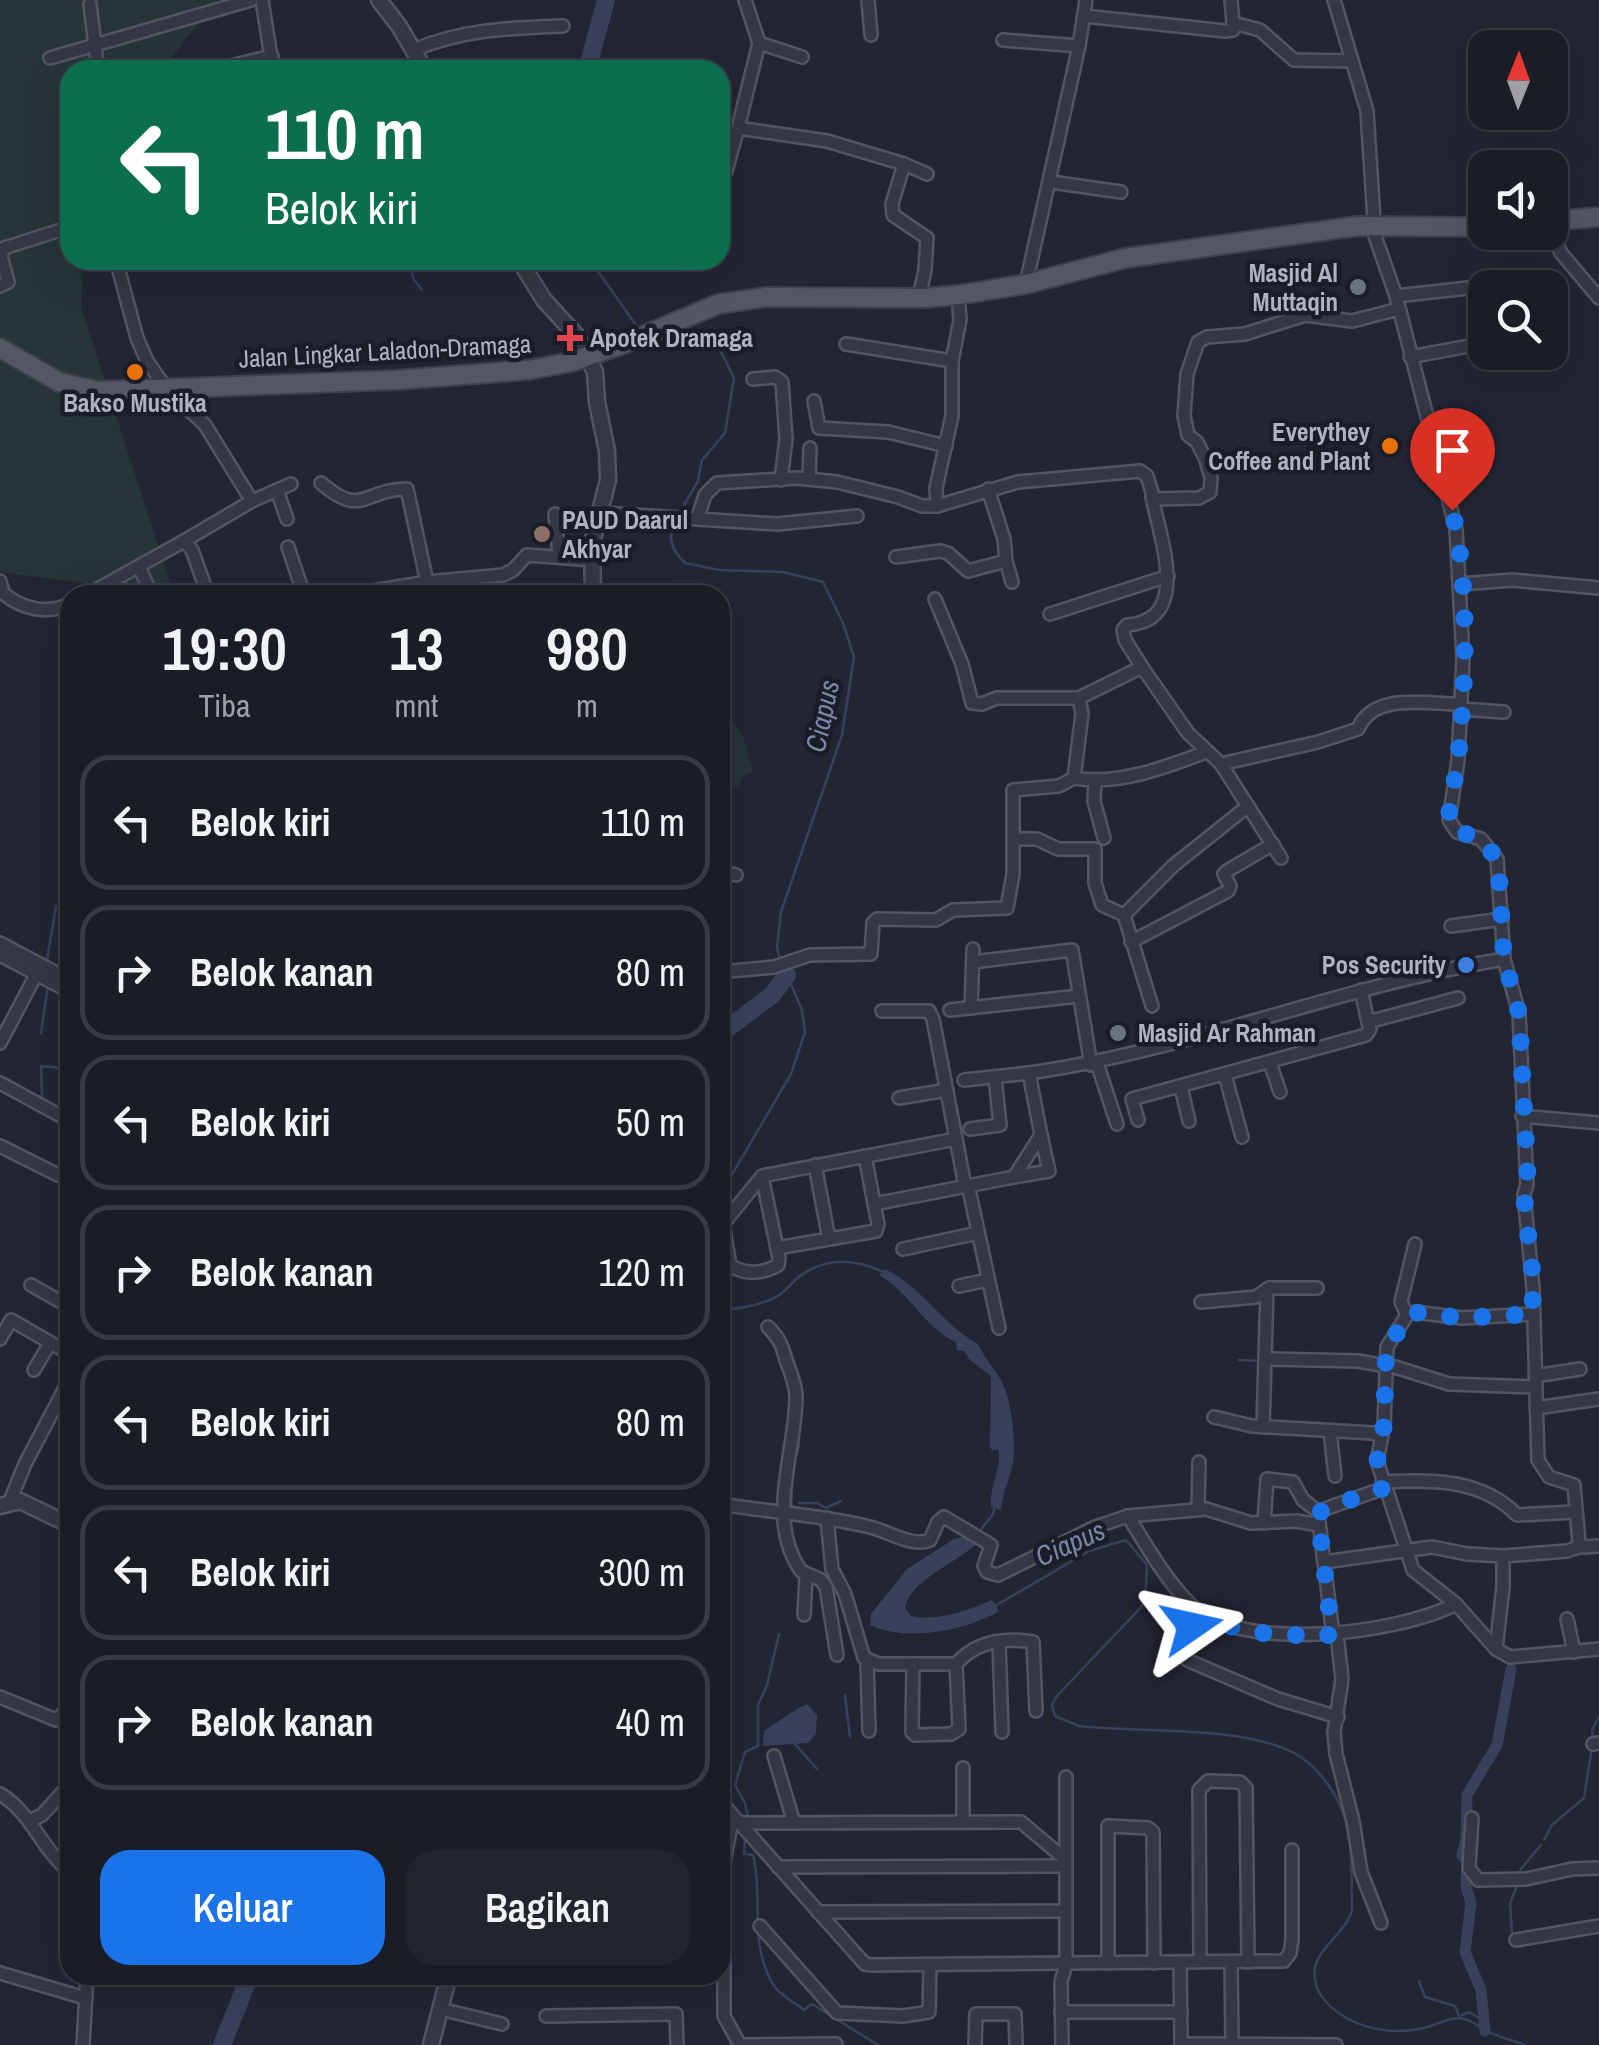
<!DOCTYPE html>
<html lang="id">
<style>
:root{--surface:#1a1c26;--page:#23252e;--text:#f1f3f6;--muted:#9fa1a7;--line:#383a43;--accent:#1a73e8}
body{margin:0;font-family:"Archivo Narrow",sans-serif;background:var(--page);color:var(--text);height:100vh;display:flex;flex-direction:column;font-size:38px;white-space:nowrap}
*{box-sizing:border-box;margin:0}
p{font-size:32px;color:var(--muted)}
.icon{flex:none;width:55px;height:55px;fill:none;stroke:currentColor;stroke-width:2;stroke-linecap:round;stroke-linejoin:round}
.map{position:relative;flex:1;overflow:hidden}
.panel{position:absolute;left:60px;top:585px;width:670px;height:1400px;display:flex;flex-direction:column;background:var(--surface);border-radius:30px;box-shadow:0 10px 40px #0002,0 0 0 2px var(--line)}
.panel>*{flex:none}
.top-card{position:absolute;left:60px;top:60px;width:670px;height:210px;border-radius:30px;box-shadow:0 10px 40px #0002,0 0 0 2px var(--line);background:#0b6e4f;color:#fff;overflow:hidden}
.needle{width:65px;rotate:1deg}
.controls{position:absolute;left:1468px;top:30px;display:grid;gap:20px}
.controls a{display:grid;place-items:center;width:100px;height:100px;border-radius:20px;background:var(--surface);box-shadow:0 10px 40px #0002,0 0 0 2px var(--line);font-size:50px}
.pin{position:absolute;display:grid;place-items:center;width:85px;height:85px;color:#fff;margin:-102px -42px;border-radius:50% 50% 50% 0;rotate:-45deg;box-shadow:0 0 10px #0007}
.pin .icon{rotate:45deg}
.me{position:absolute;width:110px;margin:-55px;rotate:79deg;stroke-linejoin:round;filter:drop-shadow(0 0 8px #0008)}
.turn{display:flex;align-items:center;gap:35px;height:210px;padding:0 40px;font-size:45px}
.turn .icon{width:130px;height:130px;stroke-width:2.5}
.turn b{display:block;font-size:70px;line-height:85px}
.eta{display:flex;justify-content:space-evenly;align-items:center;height:170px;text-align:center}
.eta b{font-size:60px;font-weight:600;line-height:70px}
.cta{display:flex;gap:20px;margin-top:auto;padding:20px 40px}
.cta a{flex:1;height:115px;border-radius:30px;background:var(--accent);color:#fff;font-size:40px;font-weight:600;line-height:115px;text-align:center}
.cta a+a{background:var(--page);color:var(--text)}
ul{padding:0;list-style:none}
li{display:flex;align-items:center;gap:30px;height:135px;margin:0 20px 15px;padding:0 20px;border:5px solid var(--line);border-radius:30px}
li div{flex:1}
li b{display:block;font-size:38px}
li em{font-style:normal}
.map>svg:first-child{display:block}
.green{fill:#273538}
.water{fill:#39405b}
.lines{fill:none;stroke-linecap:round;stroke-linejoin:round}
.stream{stroke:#39405b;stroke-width:2.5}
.canal{stroke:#39405b;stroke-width:11}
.river{stroke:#39405b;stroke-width:18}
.minor-casing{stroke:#525562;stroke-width:16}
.tertiary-casing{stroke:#525562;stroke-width:19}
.primary-casing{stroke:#3e414d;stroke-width:22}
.minor{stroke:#353844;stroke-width:11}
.tertiary{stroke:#353844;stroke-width:14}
.primary{stroke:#535764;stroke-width:18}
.route{stroke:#1a73e8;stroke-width:18;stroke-dasharray:0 32.4}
.worship-dot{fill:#6b7280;stroke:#1a1d28;stroke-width:4}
.health-dot{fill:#e0444e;stroke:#1a1d28;stroke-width:4}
.food-dot{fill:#e8710a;stroke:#1a1d28;stroke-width:4}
.education-dot{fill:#8d6e63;stroke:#1a1d28;stroke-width:4}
.shop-dot{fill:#3f7fe0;stroke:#1a1d28;stroke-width:4}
.labels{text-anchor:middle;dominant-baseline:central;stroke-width:9;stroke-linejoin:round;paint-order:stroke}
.poi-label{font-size:25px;font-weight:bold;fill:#afb2c1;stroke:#1a1d28;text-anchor:end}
.street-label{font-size:25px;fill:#afb2c1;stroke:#1a1d28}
.water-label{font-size:28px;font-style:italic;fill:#7b85a6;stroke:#1a1d28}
</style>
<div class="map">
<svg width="1599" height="2045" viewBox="0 0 1599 2045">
<rect width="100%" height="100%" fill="#222633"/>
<g class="green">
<path d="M0 0H218L161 70H70V260H83L81 307 174 595 0 572Z"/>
<path d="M720 715 730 717 743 736 753 772 745 775 737 787 720 785Z"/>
</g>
<g class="water">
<path d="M885 1269C922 1287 945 1327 978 1344 985 1361 1001 1374 1006 1392 1012 1409 1016 1445 1013 1463 1010 1479 1002 1494 1001 1510L991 1507C989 1485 1003 1465 998 1449L992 1451 990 1445 991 1376 970 1360 964 1351 957 1350 956 1342C923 1327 913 1295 879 1275Z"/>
<path d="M976 1527 984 1536C964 1561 912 1577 905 1607L911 1616C937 1622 969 1610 992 1600L999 1611C966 1631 906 1642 870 1625L871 1614 907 1569 954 1539 967 1536Z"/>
<path d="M807 1704 817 1715 816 1734 808 1743 763 1746 764 1731C779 1721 792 1711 807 1704Z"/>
</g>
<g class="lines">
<g class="stream">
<path d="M408 260 409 262"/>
<path d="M590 260 638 328"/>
<path d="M411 266 413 278 422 290"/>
<path d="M665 337 720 350 734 378 725 433 702 460 698 481 680 512"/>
<path d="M674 524C667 540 673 551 685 563L719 570 783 572 823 582 843 623 854 657 842 735 781 912 777 947 780 961"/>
<path d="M47 960 56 906"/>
<path d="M41 1033 48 985"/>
<path d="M42 1098 41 1066 70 1069"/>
<path d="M69 1177 66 1184 70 1198"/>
<path d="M720 1195 791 1074 805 1032 802 1010 784 968"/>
<path d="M720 1310C738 1309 759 1306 776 1297 786 1292 791 1283 800 1276 827 1256 856 1259 884 1272"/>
<path d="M1239 1360 1262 1361"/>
<path d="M795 1458 799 1447 798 1431"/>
<path d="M791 1484 792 1510"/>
<path d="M799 1503H817L826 1508 841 1501"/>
<path d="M979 1532 993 1514 995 1505"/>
<path d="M995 1606 1089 1551 1126 1540 1147 1565 1145 1603 1057 1696 1052 1705 1055 1716 1079 1726C1141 1733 1240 1725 1294 1753 1317 1765 1338 1794 1345 1819 1354 1847 1351 1882 1352 1911 1345 1933 1319 1947 1315 1968 1313 1983 1318 1993 1327 2003 1351 2028 1393 2037 1427 2027 1438 2024 1452 2016 1464 2019 1475 2021 1479 2028 1489 2032 1500 2038 1513 2040 1525 2045"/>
<path d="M845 1695 850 1737"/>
<path d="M1593 1739 1592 1730 1599 1717"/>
<path d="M795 1744 817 1769"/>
<path d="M748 1818 745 1803 735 1785 745 1752 758 1746V1705L767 1685 779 1634"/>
<path d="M745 1839 744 1854 753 1855C764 1899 748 1945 774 1986 780 1995 795 2003 804 2010L812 2004 878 2045"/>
<path d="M1544 1840 1552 1825 1584 1798 1592 1747"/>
<path d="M1519 1876 1521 1869 1541 1845"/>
<path d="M1512 1932 1510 1904 1517 1885"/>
<path d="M1419 1981 1425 1997 1455 2006 1460 2018"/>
<path d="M1462 2015 1469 2012 1484 2021"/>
</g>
<path class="canal" d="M1485 2031 1481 1990 1465 1952 1471 1903 1466 1886 1467 1861 1462 1855 1466 1839 1467 1795 1497 1745 1511 1669"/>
<g class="river">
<path d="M587 70 606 0"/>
<path d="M720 1034 772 995 787 975"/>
<path d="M222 2045 250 1975"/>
</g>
<defs>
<g id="minor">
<path d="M262 0 273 70"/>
<path d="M745 0 759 43"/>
<path d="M868 0 871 35"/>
<path d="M1231 0 1233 23 1260 30 1294 60 1352 61"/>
<path d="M1334 0 1367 111 1375 236 1396 296 1456 529 1463 658 1458 760 1449 820 1457 832 1481 839 1497 859 1504 959 1519 1013 1527 1184 1524 1195 1533 1288 1538 1460 1549 1477 1574 1485 1579 1543 1584 1547 1599 1546"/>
<path d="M90 4 98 70"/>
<path d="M1084 16 1225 31 1233 30 1236 25"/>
<path d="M1003 40 1079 46 1086 0"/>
<path d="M414 50C462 29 512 28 563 26"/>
<path d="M50 58 251 0"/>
<path d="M222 68 272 56"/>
<path d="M738 128 759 43 802 57"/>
<path d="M726 171 738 128 827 141 904 164"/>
<path d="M1051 182 1121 192"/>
<path d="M1550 229 1561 253 1599 298"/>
<path d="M116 260 137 338 147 361 166 388 205 425 252 501"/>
<path d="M1026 284 1079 46"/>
<path d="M0 286 8 282 1 256 4 248 70 227"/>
<path d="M1396 296 1477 287"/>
<path d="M919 298 925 270 927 238 893 215 892 204 904 164 927 174"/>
<path d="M846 344 952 361V416L936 488 937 506"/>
<path d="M1410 357 1485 343"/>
<path d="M952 361 960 320 958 295"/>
<path d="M753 379 775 377 782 382 786 439 781 480"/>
<path d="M814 401 819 428 888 432 946 446"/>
<path d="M809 479 810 448"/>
<path d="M321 483C363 519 363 489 407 489L427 582"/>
<path d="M988 489 1004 539 1006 561"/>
<path d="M277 490 287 519"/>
<path d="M602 513 777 524 857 516"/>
<path d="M555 514 559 555"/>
<path d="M698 517 705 495 717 483 797 478 837 482 898 497 922 506H937L1018 482 1140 471 1147 476 1154 499 1199 498 1210 492 1211 478 1206 460 1197 442 1188 435 1184 416 1187 374 1198 342 1207 337 1245 334 1305 315 1352 321 1399 309"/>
<path d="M184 541 252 501 291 484"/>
<path d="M288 547 304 595"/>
<path d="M896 557 940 551 948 553 968 571 1006 561 1012 582"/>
<path d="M139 567 152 595"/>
<path d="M0 581 3 593C22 609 47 615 70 604"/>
<path d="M1461 584 1512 580 1599 588"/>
<path d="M87 595 184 541 192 550 208 595"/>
<path d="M349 595 427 582 503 575 513 570 527 555 593 560"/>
<path d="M935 599 962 664 972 703 982 704 997 698H1079L1142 667 1125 640 1123 630 1127 625C1192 621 1160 538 1152 497"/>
<path d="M1050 614 1168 576"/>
<path d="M1142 667 1188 733 1221 764 1281 858"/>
<path d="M1079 698 1082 714 1074 778C1117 786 1167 767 1206 752"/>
<path d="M1461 709 1504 712"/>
<path d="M1221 764 1318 742 1358 729C1373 692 1426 704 1460 704"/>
<path d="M1095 780 1094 801 1104 838"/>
<path d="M1014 839H1037L1058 849H1095V883L1102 905 1124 915"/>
<path d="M720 871 736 875"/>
<path d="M1451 926 1502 919"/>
<path d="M1131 942 1228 891 1230 886 1224 874 1227 871 1273 844"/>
<path d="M0 943 70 980"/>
<path d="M0 955 70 992"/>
<path d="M973 962 1072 950 1091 1065"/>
<path d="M720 972 774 967 810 955 871 954 873 923 877 919 936 920 953 910 1007 908 1013 874V790L1059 786 1074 778"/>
<path d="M1361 990 1368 1022"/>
<path d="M1152 1006 1124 915 1174 865 1248 806"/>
<path d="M971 1008 973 949"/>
<path d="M950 1010 1079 996"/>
<path d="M882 1011H929L933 1019 965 1186"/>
<path d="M0 1043 36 975"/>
<path d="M1097 1063 1117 1124"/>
<path d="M1270 1063 1280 1092"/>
<path d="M1225 1075 1242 1137"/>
<path d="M964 1080 1029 1073"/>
<path d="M0 1083 70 1121"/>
<path d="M1181 1087 1189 1121"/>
<path d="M899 1098 947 1090"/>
<path d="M1522 1116 1599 1123"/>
<path d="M1138 1120 1132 1099 1366 1035 1370 1029 1368 1022 1458 998"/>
<path d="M970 1129 1000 1125 995 1077"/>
<path d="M0 1146 58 1175"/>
<path d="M815 1165 829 1239"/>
<path d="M762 1176 779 1258 778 1265C763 1274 744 1275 730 1265L723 1224 762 1176 956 1139"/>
<path d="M1014 1177 1049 1171 1041 1135"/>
<path d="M968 1185 999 1328"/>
<path d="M874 1204 1014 1177 1041 1135 1029 1073C1191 1050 1343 985 1504 959"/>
<path d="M777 1248 876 1231 878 1224 865 1156"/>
<path d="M903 1249 978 1233"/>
<path d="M31 1285 70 1307"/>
<path d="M959 1286 988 1280"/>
<path d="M1201 1302 1256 1297 1269 1288H1317"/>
<path d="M1533 1314 1462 1318 1415 1312 1407 1315 1387 1347 1384 1425 1377 1461 1413 1570 1456 1604 1496 1649 1510 1657 1599 1649"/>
<path d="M1407 1315 1401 1302 1415 1244"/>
<path d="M768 1327C779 1338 782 1345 786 1360 790 1372 796 1383 796 1397 796 1452 765 1520 801 1571L821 1580 826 1587 837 1655"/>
<path d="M0 1339 11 1320 70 1354"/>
<path d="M1266 1359 1358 1361 1386 1366"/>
<path d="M1395 1367 1449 1384 1536 1387"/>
<path d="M34 1370 50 1343"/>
<path d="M1535 1376 1580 1369"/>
<path d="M1536 1408 1599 1399"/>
<path d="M1214 1417 1252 1426 1373 1433 1381 1436"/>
<path d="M1263 1427 1267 1289"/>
<path d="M1330 1431 1335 1476"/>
<path d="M1382 1482C1431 1479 1482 1479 1517 1515L1574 1512"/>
<path d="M10 1501 25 1464 66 1386 70 1354"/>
<path d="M720 1504C770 1512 820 1515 870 1527 888 1531 913 1548 930 1540L938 1522 944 1517 991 1545 984 1566 987 1572 998 1575 1095 1527 1128 1516 1206 1509 1251 1523 1296 1521 1319 1525"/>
<path d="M1198 1509 1199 1462"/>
<path d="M1128 1516C1146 1545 1165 1579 1190 1604 1241 1654 1397 1634 1456 1604"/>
<path d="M827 1518 832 1569 845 1594 864 1658 879 1664H956"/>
<path d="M1264 1523 1267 1479 1293 1482 1303 1500 1319 1512"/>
<path d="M1324 1562 1432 1547 1467 1554 1503 1556 1567 1551 1582 1546"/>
<path d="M1192 1606 1187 1660 1278 1699 1338 1717"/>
<path d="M804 1615 806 1575"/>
<path d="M1567 1619 1574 1652"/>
<path d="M1337 1634 1342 1679 1334 1732 1336 1754 1353 1821 1361 1872 1381 1923"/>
<path d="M1333 1635 1318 1514 1325 1509 1384 1488"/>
<path d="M999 1642 1002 1732"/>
<path d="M1496 1649 1503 1587V1556"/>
<path d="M867 1661 869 1731"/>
<path d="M913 1664 912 1732 915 1735 951 1734 959 1729 956 1664C976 1641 1003 1637 1033 1642L1036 1711"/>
<path d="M0 1697 56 1720 70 1707"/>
<path d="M1593 1744 1599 1743"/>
<path d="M774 1756 794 1823"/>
<path d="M0 1794C32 1813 41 1849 70 1872"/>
<path d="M720 1801 855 1953 865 1964 871 1965 1284 1961 1290 1953 1292 1940V1850"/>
<path d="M733 1816 724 1862V2016L740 2045 836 2044"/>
<path d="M1472 1818 1469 1868 1478 1880 1526 1879 1572 1869 1599 1868"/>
<path d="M30 1821 42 1815 70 1784"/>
<path d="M963 1822V1768"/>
<path d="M739 1823 1021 1822 1065 1859"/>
<path d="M778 1867 1065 1866"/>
<path d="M818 1912 1065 1911"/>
<path d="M760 1926 837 2013 903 2016 929 2012 930 1965"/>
<path d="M1516 1940 1599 1926"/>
<path d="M1180 1962 1181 2045"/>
<path d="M1200 1962 1199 1790 1208 1781 1240 1782 1246 1788 1248 1962"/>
<path d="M1231 1962 1232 2044"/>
<path d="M1108 1963V1826L1148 1828 1153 1832 1154 1963"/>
<path d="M0 1973 85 1998"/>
<path d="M440 2009 502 2024"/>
<path d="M1061 2012H1181"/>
<path d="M546 2016 676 2014 677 2045"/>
<path d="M1181 2044 1336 2045"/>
<path d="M83 2045 87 1975"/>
<path d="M975 2045 976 2014H1015L1016 2045"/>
<path d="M1062 2045 1061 1982 1066 1964V1777"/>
</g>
<g id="tertiary">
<path d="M379 0 399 26 425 70"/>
<path d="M519 260 544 300 576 335 595 372 597 402 607 451 608 480 592 543 593 595"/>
<path d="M0 1506 20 1501 70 1525"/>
<path d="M431 2045 449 1975"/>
</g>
<g id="primary">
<path d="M1550 221 1599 217"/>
<path d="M0 348 59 382 98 391 396 380 528 370 571 362 626 343 718 304 766 297 925 298 958 295 1026 284 1126 258 1358 226 1485 227"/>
</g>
</defs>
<use href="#minor" class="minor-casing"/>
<use href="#tertiary" class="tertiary-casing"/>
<use href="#primary" class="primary-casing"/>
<use href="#minor" class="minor"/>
<use href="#tertiary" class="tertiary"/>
<use href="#primary" class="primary"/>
</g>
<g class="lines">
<path class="route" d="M1192 1626V1606C1202 1610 1210 1618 1220 1622 1252 1637 1298 1635 1332 1635L1318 1514 1324 1509 1384 1488 1377 1462 1384 1425 1386 1351 1408 1315 1412 1312 1462 1318 1533 1314 1532 1269 1524 1196 1528 1184 1519 1013 1504 959 1498 860 1481 839 1454 830 1449 820C1449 799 1456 779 1458 759 1466 684 1470 584 1452 510"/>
</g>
<g class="worship-dot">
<circle cx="1358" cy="287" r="10"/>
<circle cx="1118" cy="1033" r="10"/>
</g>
<path class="health-dot" d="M565 323h10v10h10v10h-10v10h-10v-10h-10v-10h10z"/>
<g class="food-dot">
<circle cx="135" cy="372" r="10"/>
<circle cx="1390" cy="446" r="10"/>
</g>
<circle class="education-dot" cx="542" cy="534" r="10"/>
<circle class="shop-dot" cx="1466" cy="965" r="10"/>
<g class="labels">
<g class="poi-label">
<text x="1338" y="273">Masjid Al<tspan x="1338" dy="29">Muttaqin</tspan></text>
<text x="590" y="338" text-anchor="start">Apotek Dramaga</text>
<text x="135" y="403" text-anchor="middle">Bakso Mustika</text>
<text x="1370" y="432">Everythey<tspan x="1370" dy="29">Coffee and Plant</tspan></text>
<text x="562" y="520" text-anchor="start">PAUD Daarul<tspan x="562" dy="29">Akhyar</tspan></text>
<text x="1446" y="965">Pos Security</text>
<text x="1138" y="1033" text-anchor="start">Masjid Ar Rahman</text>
</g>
<g class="street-label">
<text transform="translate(385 351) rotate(-3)">Jalan Lingkar Laladon-Dramaga</text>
</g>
<g class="water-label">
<text transform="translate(822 716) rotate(-78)">Ciapus</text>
<text transform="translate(1070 1543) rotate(-24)">Ciapus</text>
</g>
</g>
</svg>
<div class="controls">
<a><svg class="needle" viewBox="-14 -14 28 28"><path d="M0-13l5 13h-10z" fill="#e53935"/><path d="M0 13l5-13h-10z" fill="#9fa1a7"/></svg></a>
<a><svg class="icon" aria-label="sound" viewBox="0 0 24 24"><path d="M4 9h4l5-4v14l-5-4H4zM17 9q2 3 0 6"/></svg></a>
<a><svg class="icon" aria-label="search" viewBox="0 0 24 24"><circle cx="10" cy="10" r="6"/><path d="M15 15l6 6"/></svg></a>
</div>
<div class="pin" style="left:1452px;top:510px;background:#d93025"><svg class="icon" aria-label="arrive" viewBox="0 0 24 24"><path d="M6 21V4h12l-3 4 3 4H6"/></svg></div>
<svg class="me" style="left:1192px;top:1626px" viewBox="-20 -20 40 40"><path d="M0-17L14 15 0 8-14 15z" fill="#1a73e8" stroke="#fff" stroke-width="4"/></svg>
<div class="top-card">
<div class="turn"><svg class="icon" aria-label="left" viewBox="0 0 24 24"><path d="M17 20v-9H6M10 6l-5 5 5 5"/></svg><div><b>110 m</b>Belok kiri</div></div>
</div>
<section class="panel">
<div class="eta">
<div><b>19:30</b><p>Tiba</p></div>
<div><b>13</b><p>mnt</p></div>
<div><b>980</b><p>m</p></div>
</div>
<ul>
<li><svg class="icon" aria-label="left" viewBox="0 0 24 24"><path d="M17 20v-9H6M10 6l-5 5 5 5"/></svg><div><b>Belok kiri</b></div><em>110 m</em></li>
<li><svg class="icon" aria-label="right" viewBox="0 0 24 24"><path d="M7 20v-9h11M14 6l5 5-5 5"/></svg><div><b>Belok kanan</b></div><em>80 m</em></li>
<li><svg class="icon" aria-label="left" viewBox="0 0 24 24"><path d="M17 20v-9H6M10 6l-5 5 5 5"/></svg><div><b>Belok kiri</b></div><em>50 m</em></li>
<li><svg class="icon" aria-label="right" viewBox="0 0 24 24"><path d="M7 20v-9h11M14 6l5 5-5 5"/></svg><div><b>Belok kanan</b></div><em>120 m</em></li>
<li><svg class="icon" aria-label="left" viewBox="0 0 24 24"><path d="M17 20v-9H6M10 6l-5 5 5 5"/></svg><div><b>Belok kiri</b></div><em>80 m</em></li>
<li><svg class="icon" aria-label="left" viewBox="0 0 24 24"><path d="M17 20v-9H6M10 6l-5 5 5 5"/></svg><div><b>Belok kiri</b></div><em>300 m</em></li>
<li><svg class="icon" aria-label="right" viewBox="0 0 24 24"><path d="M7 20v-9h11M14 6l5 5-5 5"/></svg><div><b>Belok kanan</b></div><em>40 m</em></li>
</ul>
<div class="cta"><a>Keluar</a><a>Bagikan</a></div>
</section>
</div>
